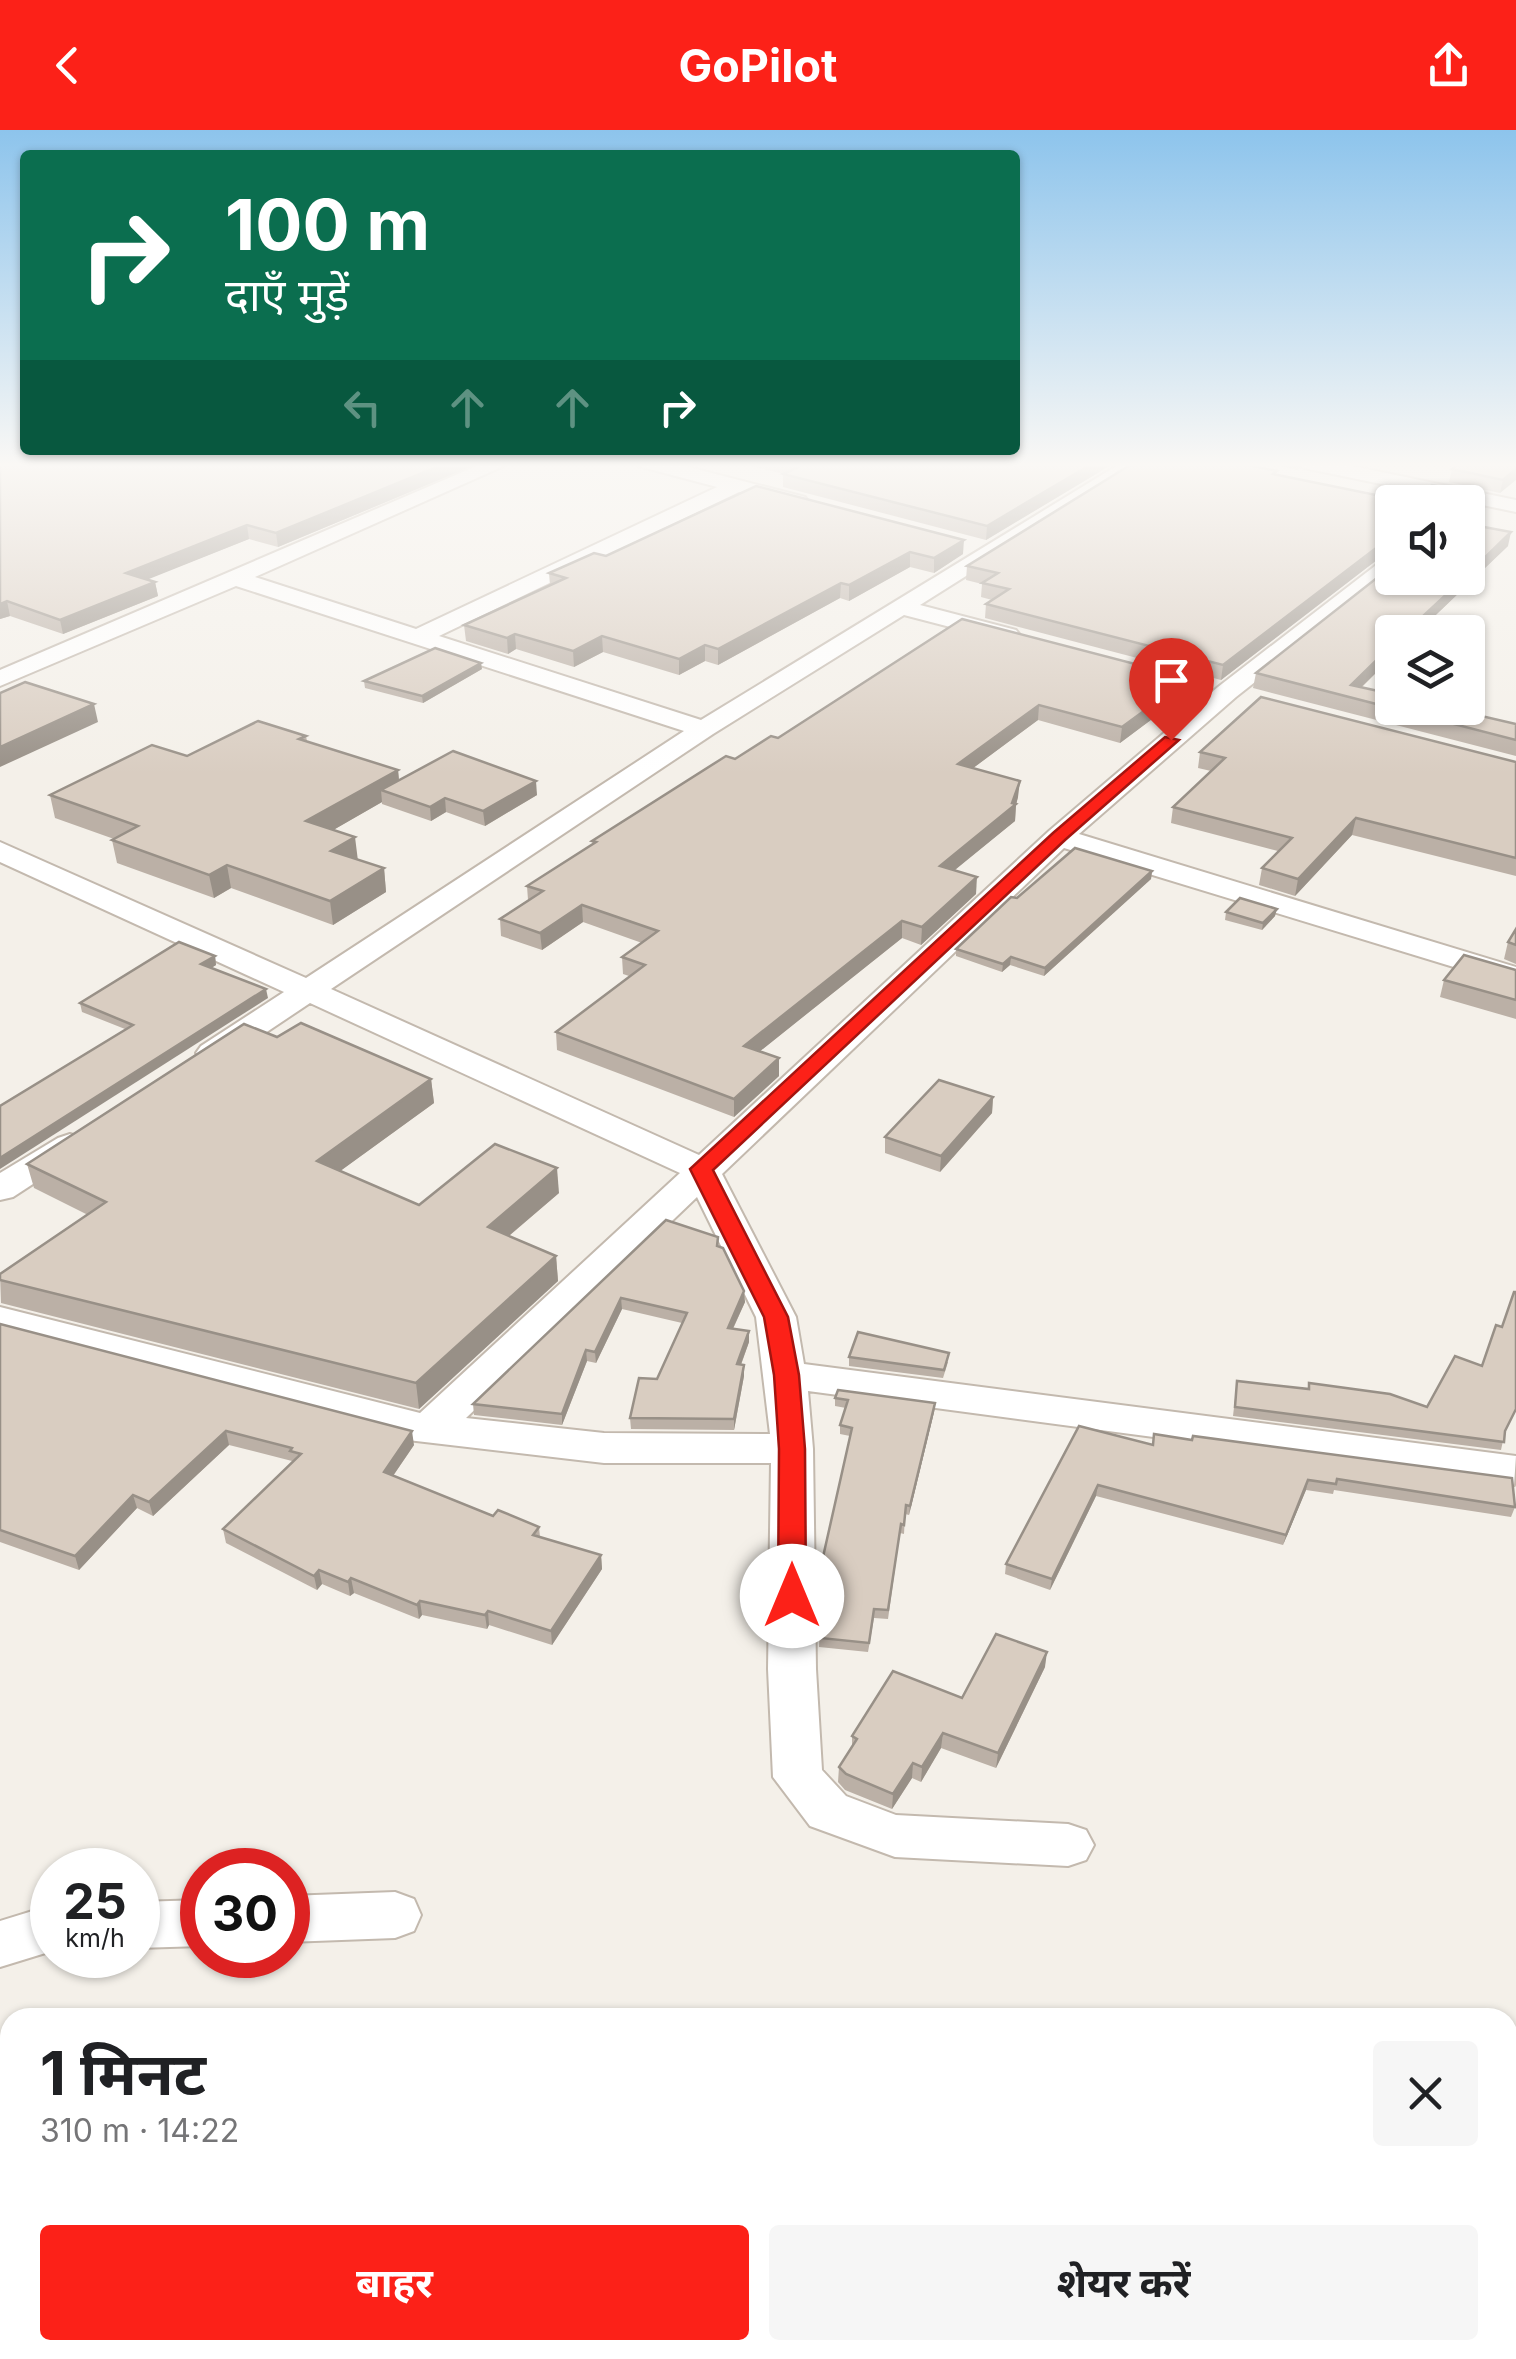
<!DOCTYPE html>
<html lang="hi">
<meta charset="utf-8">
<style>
:root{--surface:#fff;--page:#f6f6f6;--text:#202124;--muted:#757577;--accent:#fc2118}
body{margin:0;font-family:Inter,"Noto Sans Devanagari",sans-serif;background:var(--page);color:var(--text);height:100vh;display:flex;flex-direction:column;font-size:38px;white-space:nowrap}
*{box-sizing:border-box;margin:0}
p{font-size:32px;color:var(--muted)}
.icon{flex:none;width:55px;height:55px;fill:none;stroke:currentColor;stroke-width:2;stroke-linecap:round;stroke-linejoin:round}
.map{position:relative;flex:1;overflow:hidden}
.sheet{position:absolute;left:0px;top:1878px;width:1518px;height:352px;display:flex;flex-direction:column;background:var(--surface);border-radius:30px 30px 0 0;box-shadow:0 2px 8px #0004}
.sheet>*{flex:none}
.guide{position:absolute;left:20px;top:20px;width:1000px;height:305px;border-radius:10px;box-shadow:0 2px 8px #0004;background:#0b6e4f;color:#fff;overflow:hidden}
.fabs{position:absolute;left:1375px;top:355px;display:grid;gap:20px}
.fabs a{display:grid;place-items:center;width:110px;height:110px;border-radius:10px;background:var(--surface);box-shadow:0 2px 8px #0004;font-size:50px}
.speed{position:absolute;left:30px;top:1718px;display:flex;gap:20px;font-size:50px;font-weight:700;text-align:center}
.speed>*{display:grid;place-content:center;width:130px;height:130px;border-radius:50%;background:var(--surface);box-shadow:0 2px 8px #0004;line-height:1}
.speed small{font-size:25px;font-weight:400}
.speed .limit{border:15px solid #d22;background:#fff;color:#111}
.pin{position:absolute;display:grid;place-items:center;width:85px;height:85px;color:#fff;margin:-102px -42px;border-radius:50% 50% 50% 0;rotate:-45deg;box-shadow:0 0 10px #0007}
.pin .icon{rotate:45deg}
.me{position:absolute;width:110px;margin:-55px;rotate:0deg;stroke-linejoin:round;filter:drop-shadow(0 0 8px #0008)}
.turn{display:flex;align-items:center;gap:35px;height:210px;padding:0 40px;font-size:45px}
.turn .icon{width:130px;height:130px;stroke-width:2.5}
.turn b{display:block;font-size:70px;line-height:85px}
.lanes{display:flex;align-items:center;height:95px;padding:0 40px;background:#0003;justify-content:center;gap:50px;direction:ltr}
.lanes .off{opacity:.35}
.round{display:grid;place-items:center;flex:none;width:105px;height:105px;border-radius:10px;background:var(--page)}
.headline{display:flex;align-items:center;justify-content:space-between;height:170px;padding:0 40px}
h1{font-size:60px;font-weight:700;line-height:75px}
.primary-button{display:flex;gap:20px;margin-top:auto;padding:20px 40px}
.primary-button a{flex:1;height:115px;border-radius:10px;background:var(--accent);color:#fff;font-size:40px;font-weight:700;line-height:115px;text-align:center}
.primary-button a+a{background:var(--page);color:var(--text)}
header{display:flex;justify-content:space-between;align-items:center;height:130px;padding:0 40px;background:var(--accent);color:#fff;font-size:45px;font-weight:700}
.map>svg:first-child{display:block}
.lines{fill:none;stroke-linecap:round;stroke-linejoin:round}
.minor-casing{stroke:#c3b9ae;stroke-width:4}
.minor{fill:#fff;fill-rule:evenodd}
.wall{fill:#bbb0a6}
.shaded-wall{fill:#989087}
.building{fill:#d9cdc1;stroke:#989087;stroke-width:2.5}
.route{fill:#fc2118;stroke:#a41510;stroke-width:2.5}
</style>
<header><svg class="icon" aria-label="back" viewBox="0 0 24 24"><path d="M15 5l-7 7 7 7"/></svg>GoPilot<svg class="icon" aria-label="share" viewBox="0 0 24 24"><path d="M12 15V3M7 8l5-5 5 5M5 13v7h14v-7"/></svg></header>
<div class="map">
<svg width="1516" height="2229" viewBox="0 0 1516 2229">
<rect width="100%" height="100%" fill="#f4f0e9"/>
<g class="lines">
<defs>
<g id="minor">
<path d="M486 332H513L255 447 416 499 717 357 638 336 635 332H669L805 367 808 371 798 377 739 362 439 506 701 590 1123 332H1147L920 475 1016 500 1020 505 1016 510 1008 512 904 485 713 604 331 859 699 1025 1049 701 1218 557 1384 429 1392 428V444L1236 567 1079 704 1516 837V856L1064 718 722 1044 796 1187 804 1234 1516 1326 1514 1355 808 1261 813 1319 816 1539 822 1640 846 1666 896 1685 1068 1694 1086 1700 1094 1715 1086 1730 1068 1736 895 1727 810 1696 773 1647 768 1539 771 1333H604L399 1309 0 1203V1177L420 1283 680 1043 310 873 225 930H201L196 923 201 916 284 862 0 732V712L306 848 684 601 236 456 0 556V540ZM697 1067 756 1187 770 1304 604 1303 466 1288Z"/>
<path d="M1294 332H1333L1516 370V382L1304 338Z"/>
<path d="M70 1004 82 1008 88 1015 82 1022 13 1067 0 1070V1043L58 1008Z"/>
<path d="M395 1762 414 1769 421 1785 414 1801 395 1808 288 1812V1766Z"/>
<path d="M202 1770V1816L138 1818V1772Z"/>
<path d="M52 1775V1821L0 1837V1791Z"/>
</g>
</defs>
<use href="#minor" class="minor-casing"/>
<use href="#minor" class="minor"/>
</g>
<g class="wall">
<path d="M0 332H482L278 417 249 409 147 449 155 452 158 466 63 504 10 486 0 489Z"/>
<path d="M734 332H1116L986 410 783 357V344H784Z"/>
<path d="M1263 332H1300L1298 340Z"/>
<path d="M1516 332 1500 363 1449 352 1452 339Z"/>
<path d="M1277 344 1410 372 1481 378 1476 382 1473 395 1508 416 1418 502H1392V527L1362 557 1516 594V626L1253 558 1256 543 1468 448 1392 372V425L1382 426 1221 550 985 488 986 474 992 470 981 467 982 454 966 450 967 436Z"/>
<path d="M756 356 963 424 934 443 910 437 849 471 840 468 718 535 705 531 679 545 603 522 574 537 516 519 508 524 466 511 464 495 550 455 549 443 606 426Z"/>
<path d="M962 489 1187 563 1120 613 1038 590 973 638 1018 667 1016 674 1015 691 954 740 976 764 921 815 902 808 760 921 779 928V946L734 987 557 920 556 902 629 846 623 844 622 827 642 813 583 792 542 820 501 806 500 789 528 770 527 756 593 714 592 711 735 629 778 608Z"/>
<path d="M482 539 423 573 365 558 364 551Z"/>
<path d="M306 606 307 611 398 640 399 650 537 665 485 696 446 682 431 691 382 674V672L333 700 358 730 384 738 386 762 333 795 231 758 214 768 117 733 112 710 114 709 55 688 50 665 187 626Z"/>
<path d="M1200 622 1516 632V746L1352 705 1295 766 1259 755 1262 738 1278 721 1171 693 1173 677 1211 641 1198 638Z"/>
<path d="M1152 741 1151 749 1044 846 1010 835 1002 842 956 826V819L1017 768Z"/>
<path d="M1226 782 1275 786 1262 800 1225 790Z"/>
<path d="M1516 799V834L1504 829 1508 812Z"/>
<path d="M215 826 216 835 211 838 268 868 125 899 82 882 80 873Z"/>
<path d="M1516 840V889L1440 867 1444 850Z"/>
<path d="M277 907 431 949 434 973 340 1041 419 1075 559 1063 509 1106 556 1126 558 1151 419 1279 1 1173 0 1144 88 1085 34 1058 27 1034Z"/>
<path d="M993 967 992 983 940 1042 885 1023V1007Z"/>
<path d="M666 1090 718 1117 745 1172 733 1199 749 1201V1212L741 1235 744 1246 734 1300 631 1299 630 1288 657 1249 682 1193 622 1179 596 1233 587 1231 562 1295 474 1285 473 1274Z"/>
<path d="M0 1194 414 1315 393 1346 493 1386 539 1397 540 1407 601 1425 602 1439 552 1515 489 1495 487 1499 422 1485 419 1489 354 1463 350 1466 322 1454 317 1460 226 1413 223 1399 292 1333V1331L229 1315 153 1386 137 1378 79 1440 0 1412Z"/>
<path d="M849 1227 948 1232 943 1248 849 1236Z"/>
<path d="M1482 1236 1504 1306 1501 1320 1233 1286 1237 1251 1308 1259 1309 1253 1427 1277Z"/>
<path d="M835 1268 935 1273 934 1282 909 1385 905 1384 904 1404 900 1403 888 1489 874 1488 868 1522 819 1517 823 1427 850 1306 840 1304V1295L846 1278 835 1276Z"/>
<path d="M1079 1296 1152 1315 1515 1377 1511 1387 1334 1360 1333 1364 1306 1360 1283 1415 1096 1366 1050 1460 1005 1444 1006 1434Z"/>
<path d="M1045 1537 996 1638 941 1618 921 1652 912 1648 892 1679 845 1660 838 1652 839 1637 852 1617V1606Z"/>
</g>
<g class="shaded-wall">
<path d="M449 332H482L278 417 276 403Z"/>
<path d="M1095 332H1116L986 410 987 396Z"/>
<path d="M1516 339V350L1500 363 1503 350Z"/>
<path d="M1483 365 1481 378 1476 382 1474 394 1468 403V378Z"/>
<path d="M247 395 249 409 129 457 126 443Z"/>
<path d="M1511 402 1508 416 1418 502H1406L1464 448H1468V444Z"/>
<path d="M964 410 963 424 934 443V428Z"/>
<path d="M1384 412 1382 426 1221 550 1223 535Z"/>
<path d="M910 422V437L849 471V455Z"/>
<path d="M155 452 158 466 63 504 60 490Z"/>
<path d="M841 453 840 468 718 535V519Z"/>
<path d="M7 471 10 486 0 489V474Z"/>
<path d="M515 504 516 519 508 524 507 508Z"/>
<path d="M602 506 603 522 574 537 573 521Z"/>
<path d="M705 515V531L679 545V529Z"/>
<path d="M1392 515V527L1351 567V555Z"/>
<path d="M481 533 482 539 423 573 422 566Z"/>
<path d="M1189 548 1187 563 1120 613 1122 597Z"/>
<path d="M94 574 98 592 0 637V617Z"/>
<path d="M1039 575 1038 590 957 650 958 634Z"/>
<path d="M398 640 400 662 381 660 382 672 309 714 306 691Z"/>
<path d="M536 651 537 665 485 696 483 681Z"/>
<path d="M1020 651 1018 667 1016 675 1015 691 939 753 940 736 1012 673Z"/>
<path d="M445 668 446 682 431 691 430 677Z"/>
<path d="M1356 688 1352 705 1295 766 1298 749Z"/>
<path d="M355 707 358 731 331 721Z"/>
<path d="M227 735 231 758 214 768 209 745Z"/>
<path d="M384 738 386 762 333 795 330 771Z"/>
<path d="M1152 741 1151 749 1044 846 1045 838Z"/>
<path d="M977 747 976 764 921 815 922 797Z"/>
<path d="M582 775 583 792 542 820 540 803Z"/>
<path d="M1277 779 1275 786 1262 800 1263 793Z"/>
<path d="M902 791V808L744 934V916Z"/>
<path d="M215 826 216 835 203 843 201 834Z"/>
<path d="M1011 827 1010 835 1002 842 1003 834Z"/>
<path d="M266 859 268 868 0 1039V1028Z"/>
<path d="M779 928V946L734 987V969Z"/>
<path d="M431 949 434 973 321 1055 317 1031Z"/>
<path d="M993 967 992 983 940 1042 941 1026Z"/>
<path d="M557 1038 559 1063 490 1122 488 1097Z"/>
<path d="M556 1126 558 1151 419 1279 416 1253Z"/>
<path d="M744 1161 745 1172 728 1209V1198Z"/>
<path d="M621 1168 622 1179 596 1233 595 1222Z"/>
<path d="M749 1201V1212L737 1245V1234Z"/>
<path d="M586 1220 587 1231 562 1295V1284Z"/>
<path d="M744 1235V1246L734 1300V1289Z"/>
<path d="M935 1273 934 1282 909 1385 910 1376Z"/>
<path d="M226 1301 229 1315 153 1386 149 1372Z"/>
<path d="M412 1301 414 1315 386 1356 384 1342Z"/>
<path d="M1308 1350 1306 1360 1283 1415 1286 1405Z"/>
<path d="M1098 1355 1096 1366 1050 1460 1052 1449Z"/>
<path d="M133 1365 137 1378 79 1440 75 1426Z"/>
<path d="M601 1425 602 1439 552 1515 551 1501Z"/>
<path d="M319 1440 322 1454 317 1460 314 1446Z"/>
<path d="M351 1448 354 1463 350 1466 348 1452Z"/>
<path d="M420 1471 422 1485 419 1489 417 1475Z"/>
<path d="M488 1481 489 1495 487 1499 485 1485Z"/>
<path d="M1047 1522 1045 1537 996 1638 998 1623Z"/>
<path d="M943 1603 941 1618 921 1652 922 1637Z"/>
<path d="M913 1633 912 1648 892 1679 893 1664Z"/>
</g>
<g class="building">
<path d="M0 332H449L276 403 247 395 126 443 155 452 60 490 7 471 0 474Z"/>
<path d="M790 332H1095L987 396 783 344 803 335Z"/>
<path d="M1135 332H1233L1277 341 1273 344 1410 372 1432 355 1483 365 1468 378V372H1392V412H1384L1223 535 986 474 1009 459 982 453 998 443 967 436Z"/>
<path d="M1461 332H1516V339L1503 350 1452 339Z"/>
<path d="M756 356 964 410 934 428 910 422 849 455 841 453 718 519 705 515 679 529 602 506 573 521 515 504 507 508 464 495 566 448 549 443 594 423 606 426Z"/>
<path d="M1468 379 1476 381 1468 393Z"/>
<path d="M1468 394 1511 402 1468 444Z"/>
<path d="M1392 436V448H1464L1406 502H1392V515L1351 555 1392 564V578H1447L1516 594V610L1256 543Z"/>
<path d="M962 489 1189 548 1122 597 1039 575 958 634 1020 651 1012 673 1016 674 940 736 977 747 922 797 902 791 744 916 779 928 734 969 556 902 645 835 622 827 658 801 582 775 540 803 500 789 543 761 527 756 596 712 592 711 726 626 735 629 771 606 778 608Z"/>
<path d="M435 518 481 533 422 566 364 551Z"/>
<path d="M25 552 94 574 0 617V563Z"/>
<path d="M1261 567 1516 632V728L1356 688 1298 749 1262 738 1292 708 1173 677 1225 628 1200 622Z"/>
<path d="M258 591 306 606 299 609 398 640 306 691 355 707 331 721 384 738 330 771 227 735 209 745 112 710 138 696 50 665 152 615 187 626Z"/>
<path d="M453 621 536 651 483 681 445 668 430 677 381 660Z"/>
<path d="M1075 718 1152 741 1045 838 1011 827 1003 834 956 819 1011 767 1017 768Z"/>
<path d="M1240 768 1277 779 1263 793 1226 782Z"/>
<path d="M1516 799V815L1508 812Z"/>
<path d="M179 812 215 826 201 834 266 859 0 1028V976L133 895 80 873Z"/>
<path d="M1464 825 1516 840V870L1444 850Z"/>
<path d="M301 893 431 949 317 1031 419 1075 495 1014 557 1038 488 1097 556 1126 416 1253 0 1150V1144L106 1072 27 1034 244 894 277 907Z"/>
<path d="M939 950 993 967 941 1026 885 1007Z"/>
<path d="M666 1090 718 1107 717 1116 723 1118 744 1161 728 1198 749 1201 737 1234 744 1235 734 1289 630 1288 639 1248 657 1249 687 1183 621 1168 595 1222 586 1220 562 1284 473 1274Z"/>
<path d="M1514 1162H1516V1279L1505 1301 1504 1312 1235 1277 1237 1251 1309 1259V1253L1390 1264 1427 1277 1455 1226 1482 1236 1496 1195 1502 1197Z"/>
<path d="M0 1194 412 1301 384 1342 493 1386 498 1380 539 1397 533 1405 601 1425 551 1501 488 1481 485 1485 420 1471 417 1475 351 1448 348 1452 319 1440 314 1446 223 1399 301 1324 290 1321 292 1318 226 1301 149 1372 133 1365 75 1426 0 1400Z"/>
<path d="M858 1202 949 1223 944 1240 849 1227Z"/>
<path d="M838 1260 935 1273 910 1376 906 1375 904 1395 901 1394 888 1480 874 1479 869 1513 820 1508 823 1427 852 1298 840 1295 848 1270 835 1268Z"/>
<path d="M1079 1296 1153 1315 1154 1304 1192 1310 1193 1306 1512 1348 1515 1377 1337 1349 1336 1354 1308 1350 1286 1405 1098 1355 1052 1449 1006 1434Z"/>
<path d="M996 1504 1047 1522 998 1623 943 1603 922 1637 913 1633 893 1664 846 1644 839 1637 857 1609 852 1606 893 1541 962 1568Z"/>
</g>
<linearGradient id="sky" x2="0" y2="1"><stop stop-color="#8dc4ec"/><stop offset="0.52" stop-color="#faf8f5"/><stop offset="1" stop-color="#faf8f5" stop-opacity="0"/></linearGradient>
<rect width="1516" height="644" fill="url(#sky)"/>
<path class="route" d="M1165 607 1179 610 1065 710 713 1040 788 1187 799 1245 805 1319 806 1466 802 1473 792 1476 782 1473 778 1466 779 1319 774 1245 764 1187 690 1039 1053 703Z"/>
</svg>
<div class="fabs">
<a><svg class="icon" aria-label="sound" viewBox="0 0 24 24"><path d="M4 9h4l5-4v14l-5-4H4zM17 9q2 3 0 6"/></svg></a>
<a><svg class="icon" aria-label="layers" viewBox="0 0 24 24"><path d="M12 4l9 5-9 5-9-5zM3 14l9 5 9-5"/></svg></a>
</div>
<div class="speed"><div>25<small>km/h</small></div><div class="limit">30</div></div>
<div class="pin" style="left:1171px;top:610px;background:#d93025"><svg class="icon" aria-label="arrive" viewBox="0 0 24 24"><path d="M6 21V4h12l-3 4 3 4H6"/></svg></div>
<svg class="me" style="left:792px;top:1466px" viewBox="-20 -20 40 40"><circle r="19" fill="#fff"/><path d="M0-13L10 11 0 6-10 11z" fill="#fc2118"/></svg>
<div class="guide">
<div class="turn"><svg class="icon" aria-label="right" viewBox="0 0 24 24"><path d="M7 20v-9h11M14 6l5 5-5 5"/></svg><div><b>100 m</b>दाएँ मुड़ें</div></div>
<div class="lanes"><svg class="icon off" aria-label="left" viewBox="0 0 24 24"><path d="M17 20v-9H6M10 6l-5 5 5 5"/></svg><svg class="icon off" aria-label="ahead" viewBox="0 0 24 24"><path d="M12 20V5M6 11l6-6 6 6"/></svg><svg class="icon off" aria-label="ahead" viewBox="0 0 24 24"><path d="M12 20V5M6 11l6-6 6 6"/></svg><svg class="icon" aria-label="right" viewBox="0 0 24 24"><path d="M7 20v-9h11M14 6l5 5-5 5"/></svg></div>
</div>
<section class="sheet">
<div class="headline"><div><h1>1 मिनट</h1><p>310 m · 14:22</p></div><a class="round"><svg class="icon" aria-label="close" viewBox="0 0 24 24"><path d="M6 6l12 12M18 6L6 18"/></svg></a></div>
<div class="primary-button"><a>बाहर</a><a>शेयर करें</a></div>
</section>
</div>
